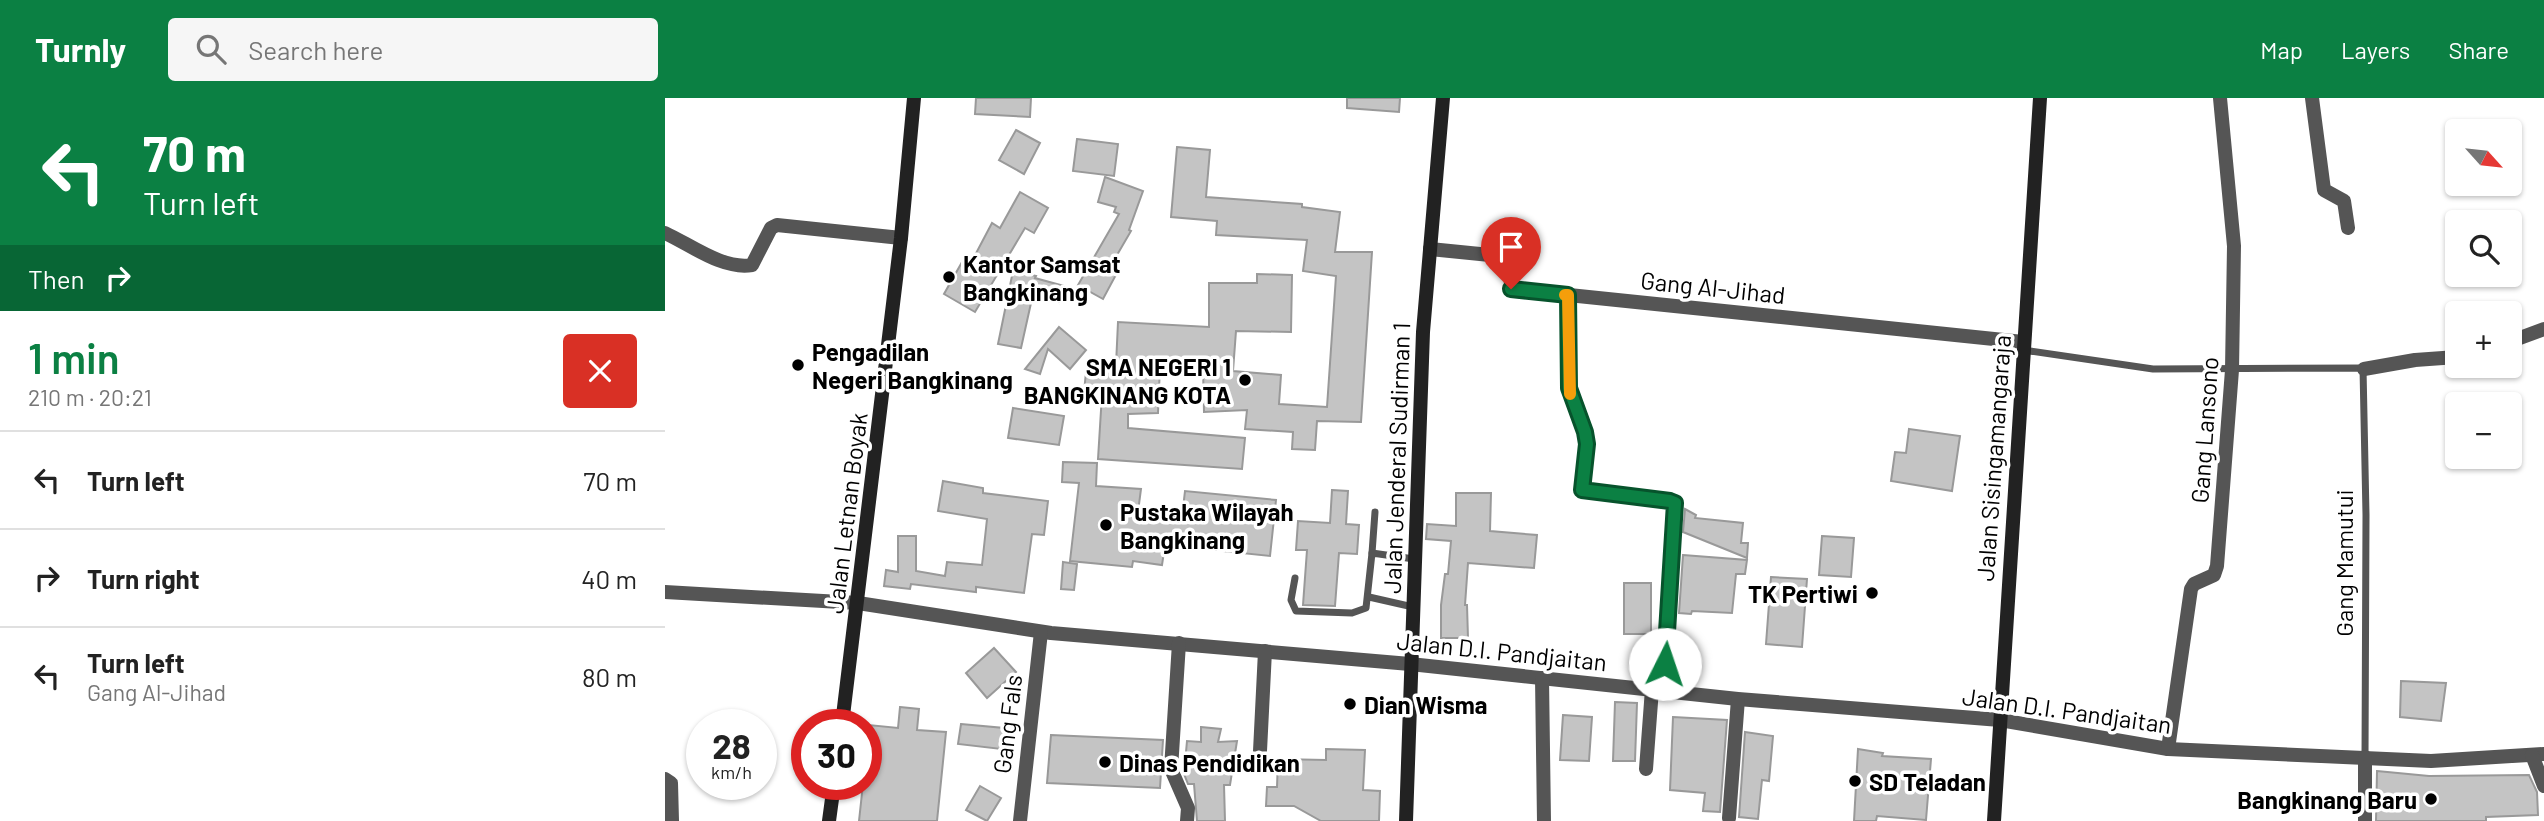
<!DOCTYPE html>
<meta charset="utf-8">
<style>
:root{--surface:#fff;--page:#f6f6f6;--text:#222;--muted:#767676;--line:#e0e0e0;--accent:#0b8043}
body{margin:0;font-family:Barlow,sans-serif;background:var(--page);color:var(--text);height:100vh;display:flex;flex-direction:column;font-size:26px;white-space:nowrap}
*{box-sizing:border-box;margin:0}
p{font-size:23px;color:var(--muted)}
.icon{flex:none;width:38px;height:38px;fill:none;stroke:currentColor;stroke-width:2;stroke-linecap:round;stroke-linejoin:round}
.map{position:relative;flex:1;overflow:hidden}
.details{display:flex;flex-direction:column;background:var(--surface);width:665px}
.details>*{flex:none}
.banner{background:#0b8043;color:#fff;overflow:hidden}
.needle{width:46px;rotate:117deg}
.controls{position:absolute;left:1780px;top:21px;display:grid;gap:14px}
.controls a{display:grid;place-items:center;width:77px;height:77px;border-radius:7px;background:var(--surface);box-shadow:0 2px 5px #0004;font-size:35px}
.speed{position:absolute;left:21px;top:611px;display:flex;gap:14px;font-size:35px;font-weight:700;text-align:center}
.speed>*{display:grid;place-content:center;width:91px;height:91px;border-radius:50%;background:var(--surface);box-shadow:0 2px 5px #0004;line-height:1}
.speed small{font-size:18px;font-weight:400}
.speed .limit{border:10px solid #d22;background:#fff;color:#111}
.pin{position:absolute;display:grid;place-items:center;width:60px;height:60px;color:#fff;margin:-72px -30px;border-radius:50% 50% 50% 0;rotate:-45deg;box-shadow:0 0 7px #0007}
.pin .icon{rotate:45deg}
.me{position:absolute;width:77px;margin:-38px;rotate:4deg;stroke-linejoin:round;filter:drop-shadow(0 0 5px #0008)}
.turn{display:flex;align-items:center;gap:24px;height:147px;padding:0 28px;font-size:32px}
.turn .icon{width:91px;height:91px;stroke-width:2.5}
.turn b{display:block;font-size:49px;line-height:60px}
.then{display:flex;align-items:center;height:66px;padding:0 28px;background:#0003;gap:14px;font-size:26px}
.round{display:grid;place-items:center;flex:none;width:74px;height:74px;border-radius:7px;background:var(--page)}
.summary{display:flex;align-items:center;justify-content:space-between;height:119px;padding:0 28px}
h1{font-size:42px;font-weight:600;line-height:52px;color:var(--accent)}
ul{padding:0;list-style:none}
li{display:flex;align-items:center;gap:21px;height:98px;padding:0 28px;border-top:2px solid var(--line)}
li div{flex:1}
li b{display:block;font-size:26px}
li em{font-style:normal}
header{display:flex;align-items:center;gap:42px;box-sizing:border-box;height:98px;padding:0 35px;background:var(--accent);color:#fff}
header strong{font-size:33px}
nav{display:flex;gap:38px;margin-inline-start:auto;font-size:24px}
.search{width:490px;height:63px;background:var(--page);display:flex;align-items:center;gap:18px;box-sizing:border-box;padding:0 24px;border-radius:7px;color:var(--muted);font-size:26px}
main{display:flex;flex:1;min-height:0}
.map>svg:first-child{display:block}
.building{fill:#c4c4c4;stroke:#999;stroke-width:2}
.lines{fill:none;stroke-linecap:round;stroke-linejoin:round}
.lane{stroke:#555;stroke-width:7}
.street{stroke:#555;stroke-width:14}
.secondary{stroke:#222;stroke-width:14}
.route-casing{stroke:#07532c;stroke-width:18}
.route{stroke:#0b8043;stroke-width:12}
.slow{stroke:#f59e0b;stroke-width:12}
.poi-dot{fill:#000;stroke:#fff;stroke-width:2.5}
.labels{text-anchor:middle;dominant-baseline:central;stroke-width:7;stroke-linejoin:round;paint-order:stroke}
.poi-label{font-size:24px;font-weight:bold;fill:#000;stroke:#fff;text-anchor:start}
.street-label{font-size:24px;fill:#000;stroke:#fff}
</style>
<header>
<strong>Turnly</strong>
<div class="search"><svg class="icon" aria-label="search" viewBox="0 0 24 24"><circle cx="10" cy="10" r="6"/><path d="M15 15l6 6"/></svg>Search here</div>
<nav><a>Map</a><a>Layers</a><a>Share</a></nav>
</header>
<main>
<section class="details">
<div class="banner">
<div class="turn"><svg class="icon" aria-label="left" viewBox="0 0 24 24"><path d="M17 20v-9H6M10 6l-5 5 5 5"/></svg><div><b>70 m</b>Turn left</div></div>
<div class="then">Then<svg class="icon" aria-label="right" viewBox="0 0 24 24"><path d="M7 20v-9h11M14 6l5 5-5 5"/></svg></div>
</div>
<div class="summary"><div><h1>1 min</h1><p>210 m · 20:21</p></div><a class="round" style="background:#d93025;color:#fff"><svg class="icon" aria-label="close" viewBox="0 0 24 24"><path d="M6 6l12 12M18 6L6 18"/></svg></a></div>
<ul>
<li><svg class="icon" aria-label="left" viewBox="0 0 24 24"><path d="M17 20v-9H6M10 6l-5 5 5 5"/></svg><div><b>Turn left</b></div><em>70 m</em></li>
<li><svg class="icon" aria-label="right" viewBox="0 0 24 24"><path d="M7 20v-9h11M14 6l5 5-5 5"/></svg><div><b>Turn right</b></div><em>40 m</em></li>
<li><svg class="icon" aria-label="left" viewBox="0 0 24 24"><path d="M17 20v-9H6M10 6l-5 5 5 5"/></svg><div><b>Turn left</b><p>Gang Al-Jihad</p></div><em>80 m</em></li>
</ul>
</section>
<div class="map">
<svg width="1879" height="723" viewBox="0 0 1879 723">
<rect width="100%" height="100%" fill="#fff"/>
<g class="building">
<path d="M311 0H366L365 19 310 16Z"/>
<path d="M682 0H735L734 14 682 10Z"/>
<path d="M351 32 375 45 359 76 334 62Z"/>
<path d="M412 41 453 46 449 78 408 73Z"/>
<path d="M512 49 545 52 541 99 637 106V109L675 114 670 154H707L696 324 652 323 650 352 627 351 628 334 580 331 582 312 539 314 538 270 495 268 493 315 463 316V330L580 340 577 371 433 361 437 296 419 294 422 264 451 267 453 224 544 229V185H592V176L627 177 626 234 571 233 568 273 616 277 614 306 662 309 671 178 638 173 642 142 551 137 552 123 506 119Z"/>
<path d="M440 79 478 93 464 132 466 133 445 169 453 173 438 201 413 187 454 116 449 114 451 109 433 104Z"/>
<path d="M355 94 383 110 369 135 360 130 310 214 279 196 301 157 308 161 327 125 335 130Z"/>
<path d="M348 173 371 178 370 180 399 188 394 205 352 193 366 205 356 250 333 246Z"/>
<path d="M394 229 421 252 405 271 383 251 375 276 360 271Z"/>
<path d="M348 310 399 318 394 347 343 340Z"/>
<path d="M1244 331 1295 338 1287 393 1226 383 1230 354 1241 355Z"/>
<path d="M398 364 432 365 431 388 476 391 473 414 517 419 520 393 611 402 605 458 500 447 497 467 468 463 467 469 405 463 414 385 397 384Z"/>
<path d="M278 383 318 390V395L383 403 379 437 367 436 359 495 311 489V494L246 486 245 491 219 488 221 472 233 474V438H251V473L280 478 282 464 317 467 322 421 273 413Z"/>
<path d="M667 392 683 393 681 426 694 427 692 456 674 455 670 508 638 507 642 452H631L633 423 665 425Z"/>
<path d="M791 395H826L825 433 872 437 869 470 803 465 800 507H802L803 540H776V507L780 476H783L786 443 761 441 762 426 791 428Z"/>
<path d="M1020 411 1031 417 1030 420 1078 425 1076 445H1083L1082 460 1018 434Z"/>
<path d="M1157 438 1189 440 1186 479 1154 477Z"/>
<path d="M1018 457 1082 462 1080 476H1071L1067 515 1027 513 1026 516 1014 515Z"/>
<path d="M398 464 412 466 409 492 396 491Z"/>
<path d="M1106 479 1142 481 1137 549 1101 546Z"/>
<rect x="959" y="485" width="27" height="51"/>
<path d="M329 550 351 574 322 600 301 575Z"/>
<path d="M1736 583 1781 585 1776 623 1735 619Z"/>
<path d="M950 604 972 605 970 663H948Z"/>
<path d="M235 609 254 611 252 632 281 634 272 723H194L198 686H201L204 627 233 630Z"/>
<path d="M898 617 927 619 924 663 895 662Z"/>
<path d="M1008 619 1062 622 1055 714 1038 713 1040 695 1005 692Z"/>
<path d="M296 626 339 630 336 651 293 646Z"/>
<path d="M536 629 556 631 553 644 572 643 565 687H559L560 723H532L529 686H523L519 676 522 643 536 644Z"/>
<path d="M1080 634 1108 638 1104 683 1097 682 1093 721 1074 719Z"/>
<path d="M386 637 498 642 495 690 382 685Z"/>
<path d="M661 651 700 652 698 692 715 693 714 723H656L629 708H601L602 689H612L613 661 661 662Z"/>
<path d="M1193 651 1218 655 1217 658 1266 661 1261 722 1212 718 1211 723H1189Z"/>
<path d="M1712 673 1764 678 1864 677 1872 694 1873 717 1821 719V723H1711Z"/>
<path d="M315 688 336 700 322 723 301 712Z"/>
</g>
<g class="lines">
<g class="lane">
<path d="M1358 252 1488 271 1698 270 1701 417 1700 659"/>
<path d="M707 455 710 414"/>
<path d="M630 480 626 502 631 513 687 515 701 510 707 455 749 461"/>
<path d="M704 499 748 509"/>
</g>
<g class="street">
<path d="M1647 0 1659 92 1679 103 1683 130"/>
<path d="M0 135C26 147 58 172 87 167L106 130 112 127 236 140"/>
<path d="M765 151 845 159 846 191 1358 244"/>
<path d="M903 197 904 291 920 334 922 346 917 392 1010 405 999 593"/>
<path d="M1844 244 1879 231"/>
<path d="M1699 271 1750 262 1792 259"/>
<path d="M0 494 193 505 386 535 745 566 1073 601 1335 622 1503 651 1766 663 1879 656"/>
<path d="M514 545 506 671 523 710 522 723"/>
<path d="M877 580 879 723"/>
<path d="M1503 651 1526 491 1529 486 1549 477 1552 468 1567 272 1569 148 1555 0"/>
<path d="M595 653 600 553"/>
<path d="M1867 657 1879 688"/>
<path d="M1700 659V723"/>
<path d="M981 671 987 591"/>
<path d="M0 681 6 685 7 723"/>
<path d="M1064 720 1073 601"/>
<path d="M355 723 376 534"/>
</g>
<g class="secondary">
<path d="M177 626 236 140 249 0"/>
<path d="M164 723 169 686"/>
<path d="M741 723 758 234 778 0"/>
<path d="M1329 723 1375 0"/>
</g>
</g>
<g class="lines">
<defs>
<path id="route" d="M846 191 903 197 904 290 920 334 922 346 917 392 1005 403 1010 405 1000 566"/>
</defs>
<use href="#route" class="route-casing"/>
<use href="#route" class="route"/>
<path class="slow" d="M900 197H903L905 296"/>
</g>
<g class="poi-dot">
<circle cx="284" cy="179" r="7"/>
<circle cx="133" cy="267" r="7"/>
<circle cx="580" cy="282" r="7"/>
<circle cx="441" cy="427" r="7"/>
<circle cx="1207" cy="495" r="7"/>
<circle cx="685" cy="606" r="7"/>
<circle cx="440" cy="664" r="7"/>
<circle cx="1190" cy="683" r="7"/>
<circle cx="1766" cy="701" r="7"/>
</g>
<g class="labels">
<g class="poi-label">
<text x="298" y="165">Kantor Samsat<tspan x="298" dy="28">Bangkinang</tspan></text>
<text x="147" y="253">Pengadilan<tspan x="147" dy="28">Negeri Bangkinang</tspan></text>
<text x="566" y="268" text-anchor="end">SMA NEGERI 1<tspan x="566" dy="28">BANGKINANG KOTA</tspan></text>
<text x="455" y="413">Pustaka Wilayah<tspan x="455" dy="28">Bangkinang</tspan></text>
<text x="1193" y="495" text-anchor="end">TK Pertiwi</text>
<text x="699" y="606">Dian Wisma</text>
<text x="454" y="664">Dinas Pendidikan</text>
<text x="1204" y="683">SD Teladan</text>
<text x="1752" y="701" text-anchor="end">Bangkinang Baru</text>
</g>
<g class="street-label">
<text transform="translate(1048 189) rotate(6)">Gang Al-Jihad</text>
<text transform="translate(1539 332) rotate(-86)">Gang Lansono</text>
<text transform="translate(731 360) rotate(-88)">Jalan Jenderal Sudirman 1</text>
<text transform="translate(1328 360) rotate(-86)">Jalan Sisingamangaraja</text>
<text transform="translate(181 415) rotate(-83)">Jalan Letnan Boyak</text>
<text transform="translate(1678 465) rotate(-90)">Gang Mamutui</text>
<text transform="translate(837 553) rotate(6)">Jalan D.I. Pandjaitan</text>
<text transform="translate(1402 612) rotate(8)">Jalan D.I. Pandjaitan</text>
<text transform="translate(342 626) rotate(-83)">Gang Fals</text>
</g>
</g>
</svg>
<div class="controls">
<a><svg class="needle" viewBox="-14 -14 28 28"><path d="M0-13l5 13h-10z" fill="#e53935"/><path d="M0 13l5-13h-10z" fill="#767676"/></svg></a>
<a><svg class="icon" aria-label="search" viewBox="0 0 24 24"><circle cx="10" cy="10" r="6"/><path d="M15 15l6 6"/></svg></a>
<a>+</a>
<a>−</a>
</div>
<div class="speed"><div>28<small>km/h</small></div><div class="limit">30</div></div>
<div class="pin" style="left:846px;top:191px;background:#d93025"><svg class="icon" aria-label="arrive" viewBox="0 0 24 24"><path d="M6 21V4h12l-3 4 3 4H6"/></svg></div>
<svg class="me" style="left:1000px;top:566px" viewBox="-20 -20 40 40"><circle r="19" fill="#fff"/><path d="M0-13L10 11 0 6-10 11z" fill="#0b8043"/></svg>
</div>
</main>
